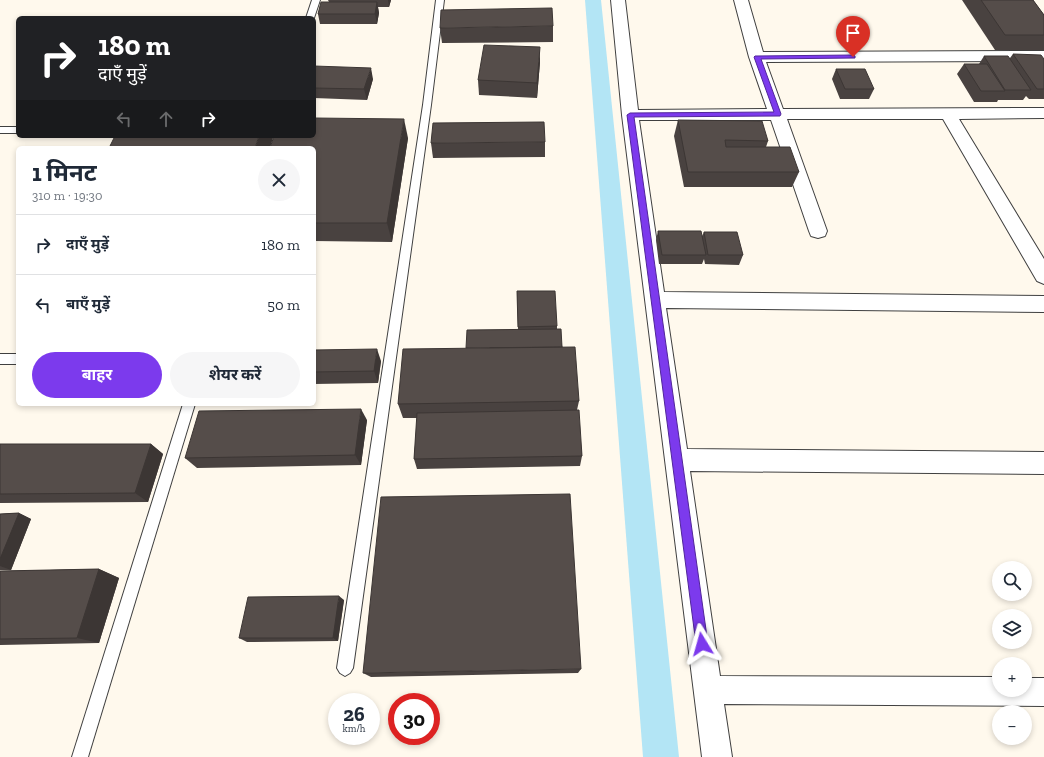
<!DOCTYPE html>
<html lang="hi">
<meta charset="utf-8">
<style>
:root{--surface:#fff;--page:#f6f6f7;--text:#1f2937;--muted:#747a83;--line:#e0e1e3;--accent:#7c3aed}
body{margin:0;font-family:"Zilla Slab","Noto Sans Devanagari",serif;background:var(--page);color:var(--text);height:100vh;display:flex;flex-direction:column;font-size:15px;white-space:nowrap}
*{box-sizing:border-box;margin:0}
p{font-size:13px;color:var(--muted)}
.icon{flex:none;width:22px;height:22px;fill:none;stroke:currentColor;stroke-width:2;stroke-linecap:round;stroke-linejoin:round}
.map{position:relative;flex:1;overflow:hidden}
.details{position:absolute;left:16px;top:146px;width:300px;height:260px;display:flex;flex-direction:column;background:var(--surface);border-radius:6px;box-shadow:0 2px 6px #0003}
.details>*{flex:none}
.guide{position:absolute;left:16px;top:16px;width:300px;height:122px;border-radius:6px;box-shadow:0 2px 6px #0003;background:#202124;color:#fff;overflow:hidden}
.controls{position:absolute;left:992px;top:561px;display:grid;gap:8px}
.controls a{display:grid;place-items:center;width:40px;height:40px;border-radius:50%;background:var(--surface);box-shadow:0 2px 6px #0003;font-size:20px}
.speed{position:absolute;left:328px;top:693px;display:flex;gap:8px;font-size:20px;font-weight:700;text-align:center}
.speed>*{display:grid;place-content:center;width:52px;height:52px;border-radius:50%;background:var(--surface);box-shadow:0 2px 6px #0003;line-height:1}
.speed small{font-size:10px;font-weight:400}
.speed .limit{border:6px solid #d22;background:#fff;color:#111}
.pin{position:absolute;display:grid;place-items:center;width:34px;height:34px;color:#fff;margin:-41px -17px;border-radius:50% 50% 50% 0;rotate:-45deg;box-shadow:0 0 4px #0007}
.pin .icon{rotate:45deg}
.me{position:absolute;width:44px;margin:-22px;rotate:352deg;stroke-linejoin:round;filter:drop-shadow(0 0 3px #0008)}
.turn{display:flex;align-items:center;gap:14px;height:84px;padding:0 16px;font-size:18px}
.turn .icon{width:52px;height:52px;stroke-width:2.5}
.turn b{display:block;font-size:28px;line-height:34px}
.lanes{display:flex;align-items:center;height:38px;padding:0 16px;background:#0003;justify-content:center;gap:20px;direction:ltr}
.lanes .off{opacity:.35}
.round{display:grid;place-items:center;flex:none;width:42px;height:42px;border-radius:21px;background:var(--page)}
.overview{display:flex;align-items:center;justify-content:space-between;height:68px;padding:0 16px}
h1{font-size:24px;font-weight:700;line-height:30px}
.action{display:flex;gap:8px;margin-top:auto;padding:8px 16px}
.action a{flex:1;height:46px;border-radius:24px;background:var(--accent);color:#fff;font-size:16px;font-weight:700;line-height:46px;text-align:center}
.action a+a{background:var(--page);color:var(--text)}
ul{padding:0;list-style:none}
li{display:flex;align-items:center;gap:12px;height:60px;padding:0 16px;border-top:1px solid var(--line)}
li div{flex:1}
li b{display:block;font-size:15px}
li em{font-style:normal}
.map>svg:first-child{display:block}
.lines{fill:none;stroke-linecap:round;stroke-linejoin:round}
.canal{fill:#b3e5f5;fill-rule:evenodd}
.lane-casing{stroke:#404040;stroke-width:2}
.street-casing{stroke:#404040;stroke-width:2}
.lane{fill:#fff;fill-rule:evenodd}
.street{fill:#fff;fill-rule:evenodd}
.wall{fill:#494240}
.shaded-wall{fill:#3c3634}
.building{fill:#554d4a;stroke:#3c3634}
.route{fill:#7c3aed;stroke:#51269a}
</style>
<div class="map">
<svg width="1044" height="757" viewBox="0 0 1044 757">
<rect width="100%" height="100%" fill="#fff9ed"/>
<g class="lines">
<path class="canal" d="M585 0H601L679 757H643Z"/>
<defs>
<g id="lane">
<path d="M312 0H320L314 18H306Z"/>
<path d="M436 0H444L431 105 353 668 350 673 345 676 340 673 337 668 423 105Z"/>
<rect x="0" y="127" width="18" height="6"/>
<path d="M269 136H279L275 148H265Z"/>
<rect x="0" y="354" width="18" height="10"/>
<path d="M183 404H195L88 757H72Z"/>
</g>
<path id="street" d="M611 0H625L638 110 767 109 749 57 734 0H748L763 52 1044 51V61L766 62 783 109 1044 108V118L959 119 1044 259V284L1037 281 943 119H787L827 231 825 236 818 238 811 236 809 231 771 120H639L664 292 1044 296V312L666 308 687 449 1044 452V474L690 471 720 676 999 677V690H1025V678H1044V706L724 704 732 757H702L622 115Z"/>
</defs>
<use href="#lane" class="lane-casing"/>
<use href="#street" class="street-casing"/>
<use href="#lane" class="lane"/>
<use href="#street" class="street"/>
</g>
<g class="wall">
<path d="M328 0H391L389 7H378L379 13 377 24H320L318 14 329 2Z"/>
<path d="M962 0H1033L1044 15V50H995Z"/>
<path d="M553 26V42L442 43 440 28Z"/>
<path d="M1013 54 1044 59V99H1029L1026 96 1023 100H998L997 102H974L957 74 964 64H979L984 56 1010 58Z"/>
<path d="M540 62 537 98 479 95 478 80Z"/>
<path d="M314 66 373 79 367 100 314 98Z"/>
<path d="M836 69 874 89 869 99H840L832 79Z"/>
<path d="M678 120 768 141 766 147 799 172 792 187H684L674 136Z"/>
<path d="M408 138 392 242 314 241V148Z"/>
<path d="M545 142V157L433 158 431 143Z"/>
<path d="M658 231 702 236 704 232 743 255 739 265 705 264 704 259 702 264H659L656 240Z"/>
<path d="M517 291 557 326V329L579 401 577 410 582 456 580 466 417 469 414 459 417 418H403L398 404 518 330Z"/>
<path d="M314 350 381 361 378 383 314 384Z"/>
<path d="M367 420 361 465 197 468 185 458Z"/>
<path d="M0 444H151L163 454 148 502 0 503Z"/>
<path d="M19 513 31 519 11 570H0V514Z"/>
<path d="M99 569 119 578 99 643 0 645V571Z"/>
<path d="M344 600 338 641 247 642 239 638Z"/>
<path d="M581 669 578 673 371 677 363 673Z"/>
</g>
<g class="shaded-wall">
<path d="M388 0H391L389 7Z"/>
<path d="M377 2 379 13 377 24 375 14Z"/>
<path d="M540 47V62L537 98V83Z"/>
<path d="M371 68 373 79 367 100 364 89Z"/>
<path d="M404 119 408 138 392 242 387 223Z"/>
<path d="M259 136H273V138L270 148H255Z"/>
<path d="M377 349 381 361 378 383 374 371Z"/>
<path d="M361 409 367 420 361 465 355 455Z"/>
<path d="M151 444 163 454 148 502 135 493Z"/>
<path d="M19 513 31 519 11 570 0 566V559Z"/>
<path d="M99 569 119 578 99 643 77 638Z"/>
<path d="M339 596 344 600 338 641 333 638Z"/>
</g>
<g class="building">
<path d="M981 0H1033L1044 15V35H1005Z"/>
<path d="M321 2H377L375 14H318Z"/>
<path d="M552 8 553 26 440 28 441 10Z"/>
<path d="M484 45 540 47 537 83 478 80Z"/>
<path d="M1013 54 1041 55 1044 59V89H1037Z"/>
<path d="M984 56H1008L1031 90H1005Z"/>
<path d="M964 64H987L1005 91H981Z"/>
<path d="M314 66 371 68 364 89 314 88Z"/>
<path d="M836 69H865L874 89H845Z"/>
<path d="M314 118 404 119 387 223H314V148H270L274 136H314Z"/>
<path d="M678 120 762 121 768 141 725 140 726 147H790L799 172H688Z"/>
<path d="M544 122 545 142 431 143 433 123Z"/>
<path d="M115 136H259L255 148H109Z"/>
<path d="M658 231H701L706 255H662Z"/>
<path d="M704 232H737L743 255H708Z"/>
<path d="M517 291H555L557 326 518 327Z"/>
<path d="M561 329 562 347 466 348 467 330Z"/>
<path d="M575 347 579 401 398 404 403 349Z"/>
<path d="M377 349 374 371 314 372V350Z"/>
<path d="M361 409 355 455 185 458 199 411Z"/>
<path d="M579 410 582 456 414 459 417 413Z"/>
<path d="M0 444H151L135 493 0 494Z"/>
<path d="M570 494 581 669 363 673 381 497Z"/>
<path d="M19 513 0 559V514Z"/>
<path d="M99 569 77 638 0 639V571Z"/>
<path d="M339 596 333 638H239L248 597Z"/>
</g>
<path class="route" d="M853 55 855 56V58L761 59 781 114 780 116 634 117 708 644 706 648 702 650 698 648 696 644 627 115 630 113 774 112 754 57 755 56Z"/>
</svg>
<div class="controls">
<a><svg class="icon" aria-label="search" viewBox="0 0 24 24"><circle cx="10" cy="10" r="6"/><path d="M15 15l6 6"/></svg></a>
<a><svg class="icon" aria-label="layers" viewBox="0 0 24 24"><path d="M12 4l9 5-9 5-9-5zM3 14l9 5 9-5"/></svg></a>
<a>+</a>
<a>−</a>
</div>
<div class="speed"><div>26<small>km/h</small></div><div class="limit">30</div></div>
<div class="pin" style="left:853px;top:57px;background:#d93025"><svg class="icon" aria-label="arrive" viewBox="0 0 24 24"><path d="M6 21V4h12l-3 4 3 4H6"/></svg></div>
<svg class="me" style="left:702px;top:644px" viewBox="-20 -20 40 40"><path d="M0-17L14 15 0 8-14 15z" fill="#7c3aed" stroke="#fff" stroke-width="4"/></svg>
<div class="guide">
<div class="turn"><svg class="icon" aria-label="right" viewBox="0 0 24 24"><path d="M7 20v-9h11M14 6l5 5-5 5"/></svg><div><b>180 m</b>दाएँ मुड़ें</div></div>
<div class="lanes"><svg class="icon off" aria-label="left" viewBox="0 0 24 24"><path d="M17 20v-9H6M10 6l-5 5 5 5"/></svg><svg class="icon off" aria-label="ahead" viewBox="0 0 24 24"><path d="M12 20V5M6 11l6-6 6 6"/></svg><svg class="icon" aria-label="right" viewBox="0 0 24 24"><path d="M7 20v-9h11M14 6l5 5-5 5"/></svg></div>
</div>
<section class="details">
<div class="overview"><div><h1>1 मिनट</h1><p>310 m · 19:30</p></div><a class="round"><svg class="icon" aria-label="close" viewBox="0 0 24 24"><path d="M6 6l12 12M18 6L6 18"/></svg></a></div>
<ul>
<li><svg class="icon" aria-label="right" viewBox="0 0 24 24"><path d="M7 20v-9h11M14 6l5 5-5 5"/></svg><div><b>दाएँ मुड़ें</b></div><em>180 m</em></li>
<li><svg class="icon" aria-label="left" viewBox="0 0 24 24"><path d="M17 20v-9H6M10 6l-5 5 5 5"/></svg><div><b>बाएँ मुड़ें</b></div><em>50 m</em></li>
</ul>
<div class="action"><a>बाहर</a><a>शेयर करें</a></div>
</section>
</div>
